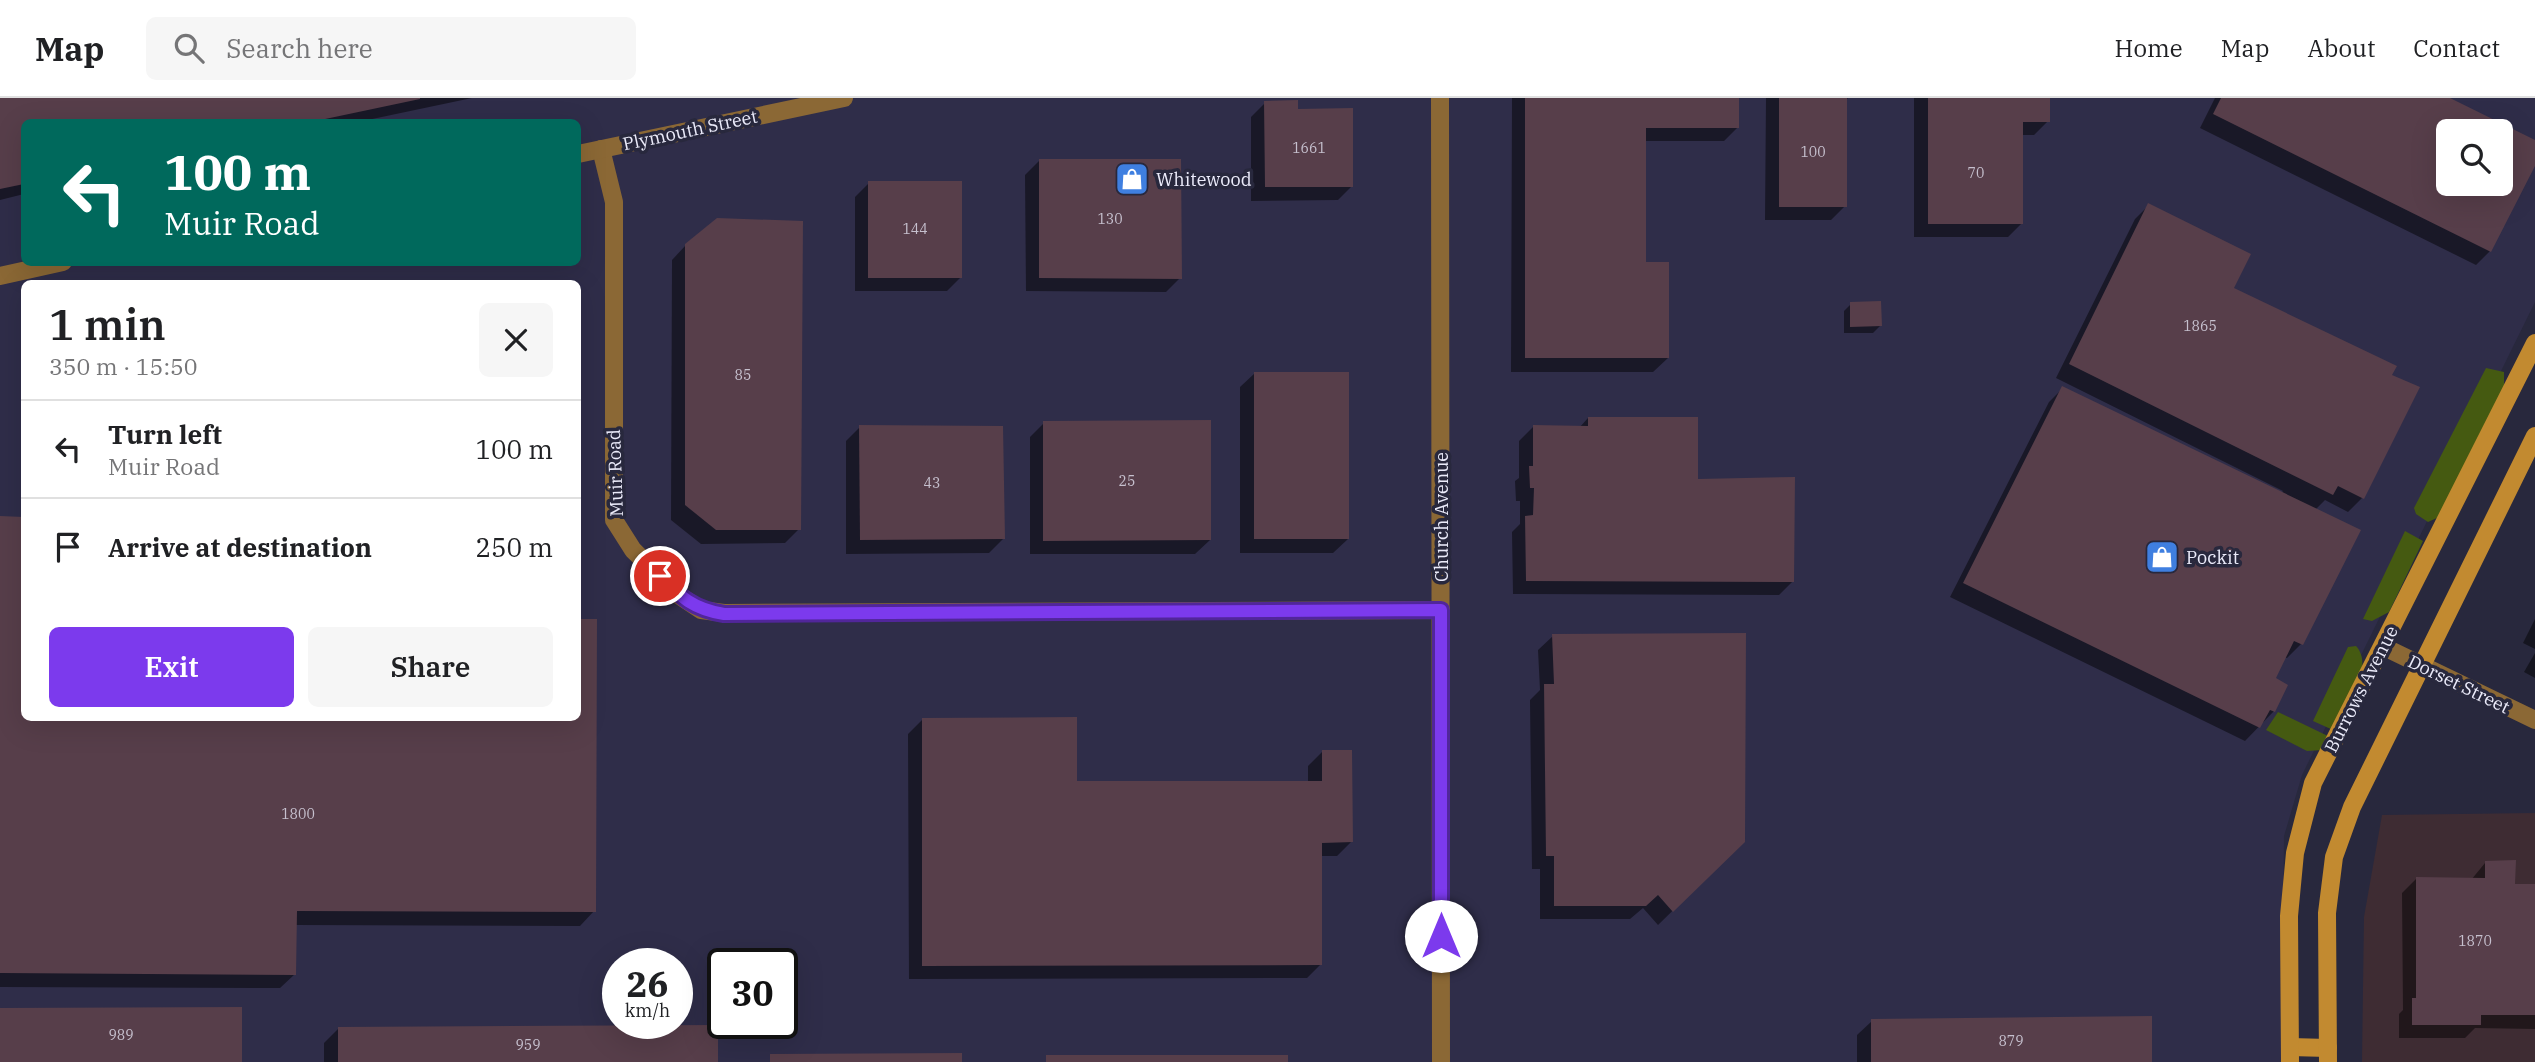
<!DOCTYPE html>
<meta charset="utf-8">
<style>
:root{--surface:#fff;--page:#f6f6f6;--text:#202124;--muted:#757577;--line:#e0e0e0;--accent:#7c3aed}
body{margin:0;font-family:"IBM Plex Serif",serif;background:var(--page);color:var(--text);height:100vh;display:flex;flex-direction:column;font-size:26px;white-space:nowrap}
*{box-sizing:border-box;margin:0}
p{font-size:23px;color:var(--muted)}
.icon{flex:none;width:38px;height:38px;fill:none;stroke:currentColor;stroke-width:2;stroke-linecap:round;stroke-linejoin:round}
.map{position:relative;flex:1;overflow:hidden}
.side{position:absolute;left:21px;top:182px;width:560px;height:441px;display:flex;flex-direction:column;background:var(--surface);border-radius:10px;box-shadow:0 7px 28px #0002}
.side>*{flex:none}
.guide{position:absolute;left:21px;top:21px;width:560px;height:147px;border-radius:10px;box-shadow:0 7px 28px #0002;background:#00695c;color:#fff;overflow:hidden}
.buttons{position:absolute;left:2436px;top:21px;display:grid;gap:14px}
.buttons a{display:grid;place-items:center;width:77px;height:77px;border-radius:10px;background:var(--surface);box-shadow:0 7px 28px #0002;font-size:35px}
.speed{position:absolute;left:602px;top:850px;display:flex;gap:14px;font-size:35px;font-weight:700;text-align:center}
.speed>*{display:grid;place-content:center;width:91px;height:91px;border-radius:50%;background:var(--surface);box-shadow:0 7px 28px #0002;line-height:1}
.speed small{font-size:18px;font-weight:400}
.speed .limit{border:4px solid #111;border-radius:10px;background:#fff;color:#111}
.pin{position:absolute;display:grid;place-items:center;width:60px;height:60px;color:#fff;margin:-30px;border:4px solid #fff;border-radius:50%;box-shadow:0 2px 7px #0007}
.me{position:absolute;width:77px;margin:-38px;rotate:0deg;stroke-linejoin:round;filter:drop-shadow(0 0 5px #0008)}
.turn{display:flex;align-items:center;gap:24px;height:147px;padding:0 28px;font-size:32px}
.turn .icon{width:91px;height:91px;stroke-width:2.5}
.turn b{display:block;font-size:49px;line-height:60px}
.round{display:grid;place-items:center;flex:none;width:74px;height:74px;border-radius:10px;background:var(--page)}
.summary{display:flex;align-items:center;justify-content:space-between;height:119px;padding:0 28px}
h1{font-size:42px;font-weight:600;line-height:52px}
.button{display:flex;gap:14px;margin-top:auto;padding:14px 28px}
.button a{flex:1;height:80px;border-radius:10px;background:var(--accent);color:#fff;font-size:28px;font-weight:600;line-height:80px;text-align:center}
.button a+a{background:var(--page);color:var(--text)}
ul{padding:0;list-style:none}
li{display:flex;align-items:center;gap:21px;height:98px;padding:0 28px;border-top:2px solid var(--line)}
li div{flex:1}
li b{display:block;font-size:26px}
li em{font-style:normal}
header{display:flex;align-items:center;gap:42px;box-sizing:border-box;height:98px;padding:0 35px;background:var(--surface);border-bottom:2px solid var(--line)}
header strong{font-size:33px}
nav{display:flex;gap:38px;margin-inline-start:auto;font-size:24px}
.search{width:490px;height:63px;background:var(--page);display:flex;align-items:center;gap:18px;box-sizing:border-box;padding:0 24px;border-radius:10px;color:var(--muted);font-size:26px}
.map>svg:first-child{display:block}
.commercial{fill:#3e2c33}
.built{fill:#2f2d49;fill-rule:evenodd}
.green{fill:#455a11}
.shadow{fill:#0007;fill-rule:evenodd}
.building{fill:#573e4a;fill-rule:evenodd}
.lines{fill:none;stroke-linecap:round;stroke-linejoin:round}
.street{stroke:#8b6835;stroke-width:18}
.secondary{stroke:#c28a30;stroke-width:18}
.route-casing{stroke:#51269a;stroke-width:18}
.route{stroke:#7c3aed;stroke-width:12}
.labels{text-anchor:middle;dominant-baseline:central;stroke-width:7;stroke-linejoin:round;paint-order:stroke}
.number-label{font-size:14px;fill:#c6c0ce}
.street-label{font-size:18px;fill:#ebebfa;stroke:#28283d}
.poi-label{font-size:18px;fill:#ebebfa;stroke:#28283d;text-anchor:start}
</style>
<header>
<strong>Map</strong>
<div class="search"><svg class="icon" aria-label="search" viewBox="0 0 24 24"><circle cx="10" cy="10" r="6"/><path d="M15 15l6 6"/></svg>Search here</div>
<nav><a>Home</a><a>Map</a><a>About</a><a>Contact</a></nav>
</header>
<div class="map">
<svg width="2535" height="964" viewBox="0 0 2535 964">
<rect width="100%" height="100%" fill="#28283d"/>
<path class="commercial" d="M2535 715V964H2362L2364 819 2382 717Z"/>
<path class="built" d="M0 0H2535V204L2302 677 2284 738 2282 964H0ZM24 24H578V164H24ZM2448 33H2501V86H2448ZM24 186H578V620H24ZM618 866H677V926H618ZM723 866H782V926H723Z"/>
<g class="green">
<path d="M2486 270 2504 274V288L2439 419 2428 424 2416 416 2414 410Z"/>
<path d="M2405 433 2423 443 2389 514 2372 523 2363 521Z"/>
<path d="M2356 548C2376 570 2344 610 2333 632L2313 623 2348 549Z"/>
<path d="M2278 614 2330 639 2323 652 2307 653 2266 632Z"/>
</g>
<g class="shadow">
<path d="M0 0H472L358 24H24V96L0 102Z"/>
<path d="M1512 0H1738V29L1724 43H1644V166L1668 260 1653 274H1511Z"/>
<path d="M1766 0H1848L1845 3V108L1831 122H1765Z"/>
<path d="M1914 0H2048V23L2034 37H2022V125L2008 139H1914Z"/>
<path d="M2215 0H2447L2535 44V64L2490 153 2476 167 2200 30ZM2448 33H2501V86H2448Z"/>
<path d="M1265 5 1297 13 1352 88 1338 102 1251 103V19Z"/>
<path d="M1039 63 1180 180 1166 194 1026 193 1025 77Z"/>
<path d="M869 85 961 179 947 193H855V99Z"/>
<path d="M2149 107 2232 190 2389 278 2418 290 2362 400 2348 414 2325 402 2315 412 2301 546 2287 560 2284 559 2274 581V613L2245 643 1950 499 2049 304 2063 290 2281 396 2283 393 2056 280 2135 121Z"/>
<path d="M686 147 799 431 785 445 701 446 671 422 672 162Z"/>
<path d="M1851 206 1880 228 1873 235H1844V213Z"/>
<path d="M1255 275 1348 441 1333 455H1240V289Z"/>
<path d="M1588 320 1696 382 1793 483 1779 497 1513 496 1512 434 1520 426V403H1516L1515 383 1519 380V343L1533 329 1579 330Z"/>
<path d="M1044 325 1210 442 1195 456H1030V339Z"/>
<path d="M860 329 1003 441 989 455 846 456V343Z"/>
<path d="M0 420H24V620H578V522H595L594 813 580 828 295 827V876L280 890 0 889Z"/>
<path d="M2535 521V551L2523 545Z"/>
<path d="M1553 538 1743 744 1658 827 1643 810 1630 821H1540V771H1532L1530 602 1540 592 1538 552Z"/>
<path d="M2535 555V580L2524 574Z"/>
<path d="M922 622 1075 685 1308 684V668L1322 654 1351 744 1337 758H1321V866L1307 880 909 881 908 636Z"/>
<path d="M2485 765 2514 788H2535V931L2475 930 2465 940H2399V916L2403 912 2402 795 2416 781 2471 782Z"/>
<path d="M1872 923 2150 964H1857V937Z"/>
<path d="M338 931 716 964H324V945Z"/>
</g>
<g class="building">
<path d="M0 0H420V1L311 24H24V86L0 91Z"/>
<path d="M1525 0H1739V30H1646V164H1669V260H1525Z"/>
<rect x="1779" y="0" width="68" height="109"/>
<path d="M1928 0H2050V24H2023V126H1928Z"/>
<path d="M2221 0H2450L2535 42V68L2491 154 2213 16ZM2448 33H2501V86H2448Z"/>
<path d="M1298 2V11L1353 10V89H1265L1264 3Z"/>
<path d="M1039 61H1181L1182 181 1039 180Z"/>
<rect x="868" y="83" width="94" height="97"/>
<path d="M2148 105 2251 156 2234 190 2397 268 2392 277 2420 289 2364 401 2338 388 2333 397 2069 266Z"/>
<path d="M717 120 803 123 801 432H716L685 407V146Z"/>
<path d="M1881 203 1882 228 1850 229V204Z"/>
<rect x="1254" y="274" width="95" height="167"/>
<path d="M2062 288 2361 432 2303 547 2294 543 2276 580 2288 587 2275 614 2270 612 2260 630 1963 485Z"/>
<path d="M1588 319H1698V381L1795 379 1794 484 1526 483 1525 418 1533 417 1534 390H1530L1529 368H1533V327L1588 328Z"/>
<path d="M1211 322V442L1043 443V323Z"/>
<path d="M859 327 1003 328 1005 441 860 442Z"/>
<path d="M0 418 24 419V620H578V521H597L596 814 297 813 296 877 0 875Z"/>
<path d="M1746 535 1745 744 1673 814 1658 797 1646 808H1554V758H1546L1544 586H1554L1552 536Z"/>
<path d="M1077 619V683H1322V652H1352L1353 744 1322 745V867L922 868V620Z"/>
<path d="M2516 762 2515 786H2535V917H2481V927H2412V900H2416V779L2485 780V763Z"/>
<path d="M242 909V964H0V910Z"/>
<path d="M2152 918V964H1871V921Z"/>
<path d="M718 927V964H338V929Z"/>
<path d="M962 955V964H770V956Z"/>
<rect x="1046" y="957" width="242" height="7"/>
</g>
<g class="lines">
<g class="street">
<path d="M1440 0 1441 964"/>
<path d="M601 51 614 104V422L633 452 680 498 701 512 724 515 1441 512"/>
<path d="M578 56 844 0"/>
<path d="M0 178 63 164"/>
<path d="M2384 549 2535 622"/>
</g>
<g class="secondary">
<path d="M2290 949 2328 950"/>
<path d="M2290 964 2289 818 2295 755 2313 685 2535 245"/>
<path d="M2328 964 2327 815 2334 759 2352 709 2535 338"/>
</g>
</g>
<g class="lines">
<defs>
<path id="route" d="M660 478C682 500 693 511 724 516L1441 512V838"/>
</defs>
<use href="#route" class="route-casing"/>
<use href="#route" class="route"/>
</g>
<defs>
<symbol id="shop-square" viewBox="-11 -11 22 22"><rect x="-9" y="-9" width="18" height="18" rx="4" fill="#3f7fe0" stroke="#28283d"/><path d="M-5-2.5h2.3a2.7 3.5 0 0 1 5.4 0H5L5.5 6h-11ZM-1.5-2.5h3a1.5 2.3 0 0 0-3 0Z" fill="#fff"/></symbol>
</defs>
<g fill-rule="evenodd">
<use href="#shop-square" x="1113" y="62" width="38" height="38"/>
<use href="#shop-square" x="2143" y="440" width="38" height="38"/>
</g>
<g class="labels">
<g class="number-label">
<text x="1309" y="50">1661</text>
<text x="1813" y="54">100</text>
<text x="1976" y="75">70</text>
<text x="1110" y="121">130</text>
<text x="915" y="131">144</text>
<text x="2200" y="228">1865</text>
<text x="743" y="277">85</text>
<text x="1127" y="383">25</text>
<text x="932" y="385">43</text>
<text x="298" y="716">1800</text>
<text x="2475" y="843">1870</text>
<text x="121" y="937">989</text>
<text x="2011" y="943">879</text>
<text x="528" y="947">959</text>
</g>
<g class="street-label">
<text transform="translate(690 32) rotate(-12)">Plymouth Street</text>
<text transform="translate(615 375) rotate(-92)">Muir Road</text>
<text transform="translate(1441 419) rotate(-90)">Church Avenue</text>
<text transform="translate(2459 586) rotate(26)">Dorset Street</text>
<text transform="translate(2361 591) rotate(-63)">Burrows Avenue</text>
</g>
<g class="poi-label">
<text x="1156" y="81">Whitewood</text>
<text x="2186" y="459">Pockit</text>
</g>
</g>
</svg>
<div class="buttons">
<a><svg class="icon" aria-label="search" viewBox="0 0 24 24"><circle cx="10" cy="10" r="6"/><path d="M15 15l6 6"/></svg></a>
</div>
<div class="speed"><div>26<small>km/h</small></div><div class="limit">30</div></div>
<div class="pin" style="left:660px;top:478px;background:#d93025"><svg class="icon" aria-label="arrive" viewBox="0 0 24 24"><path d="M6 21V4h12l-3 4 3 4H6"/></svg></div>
<svg class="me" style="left:1441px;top:838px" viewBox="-20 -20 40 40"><circle r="19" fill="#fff"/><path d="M0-13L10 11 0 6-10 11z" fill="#7c3aed"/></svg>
<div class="guide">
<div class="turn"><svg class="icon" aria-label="left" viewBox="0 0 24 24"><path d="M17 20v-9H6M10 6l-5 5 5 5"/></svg><div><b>100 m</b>Muir Road</div></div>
</div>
<section class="side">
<div class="summary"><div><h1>1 min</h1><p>350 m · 15:50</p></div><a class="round"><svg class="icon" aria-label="close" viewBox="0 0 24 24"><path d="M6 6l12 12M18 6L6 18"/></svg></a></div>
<ul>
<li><svg class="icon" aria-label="left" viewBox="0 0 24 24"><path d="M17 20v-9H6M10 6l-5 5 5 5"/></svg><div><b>Turn left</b><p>Muir Road</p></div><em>100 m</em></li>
<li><svg class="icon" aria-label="arrive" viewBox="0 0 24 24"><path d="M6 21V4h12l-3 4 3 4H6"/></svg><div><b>Arrive at destination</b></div><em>250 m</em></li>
</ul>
<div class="button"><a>Exit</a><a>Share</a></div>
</section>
</div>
